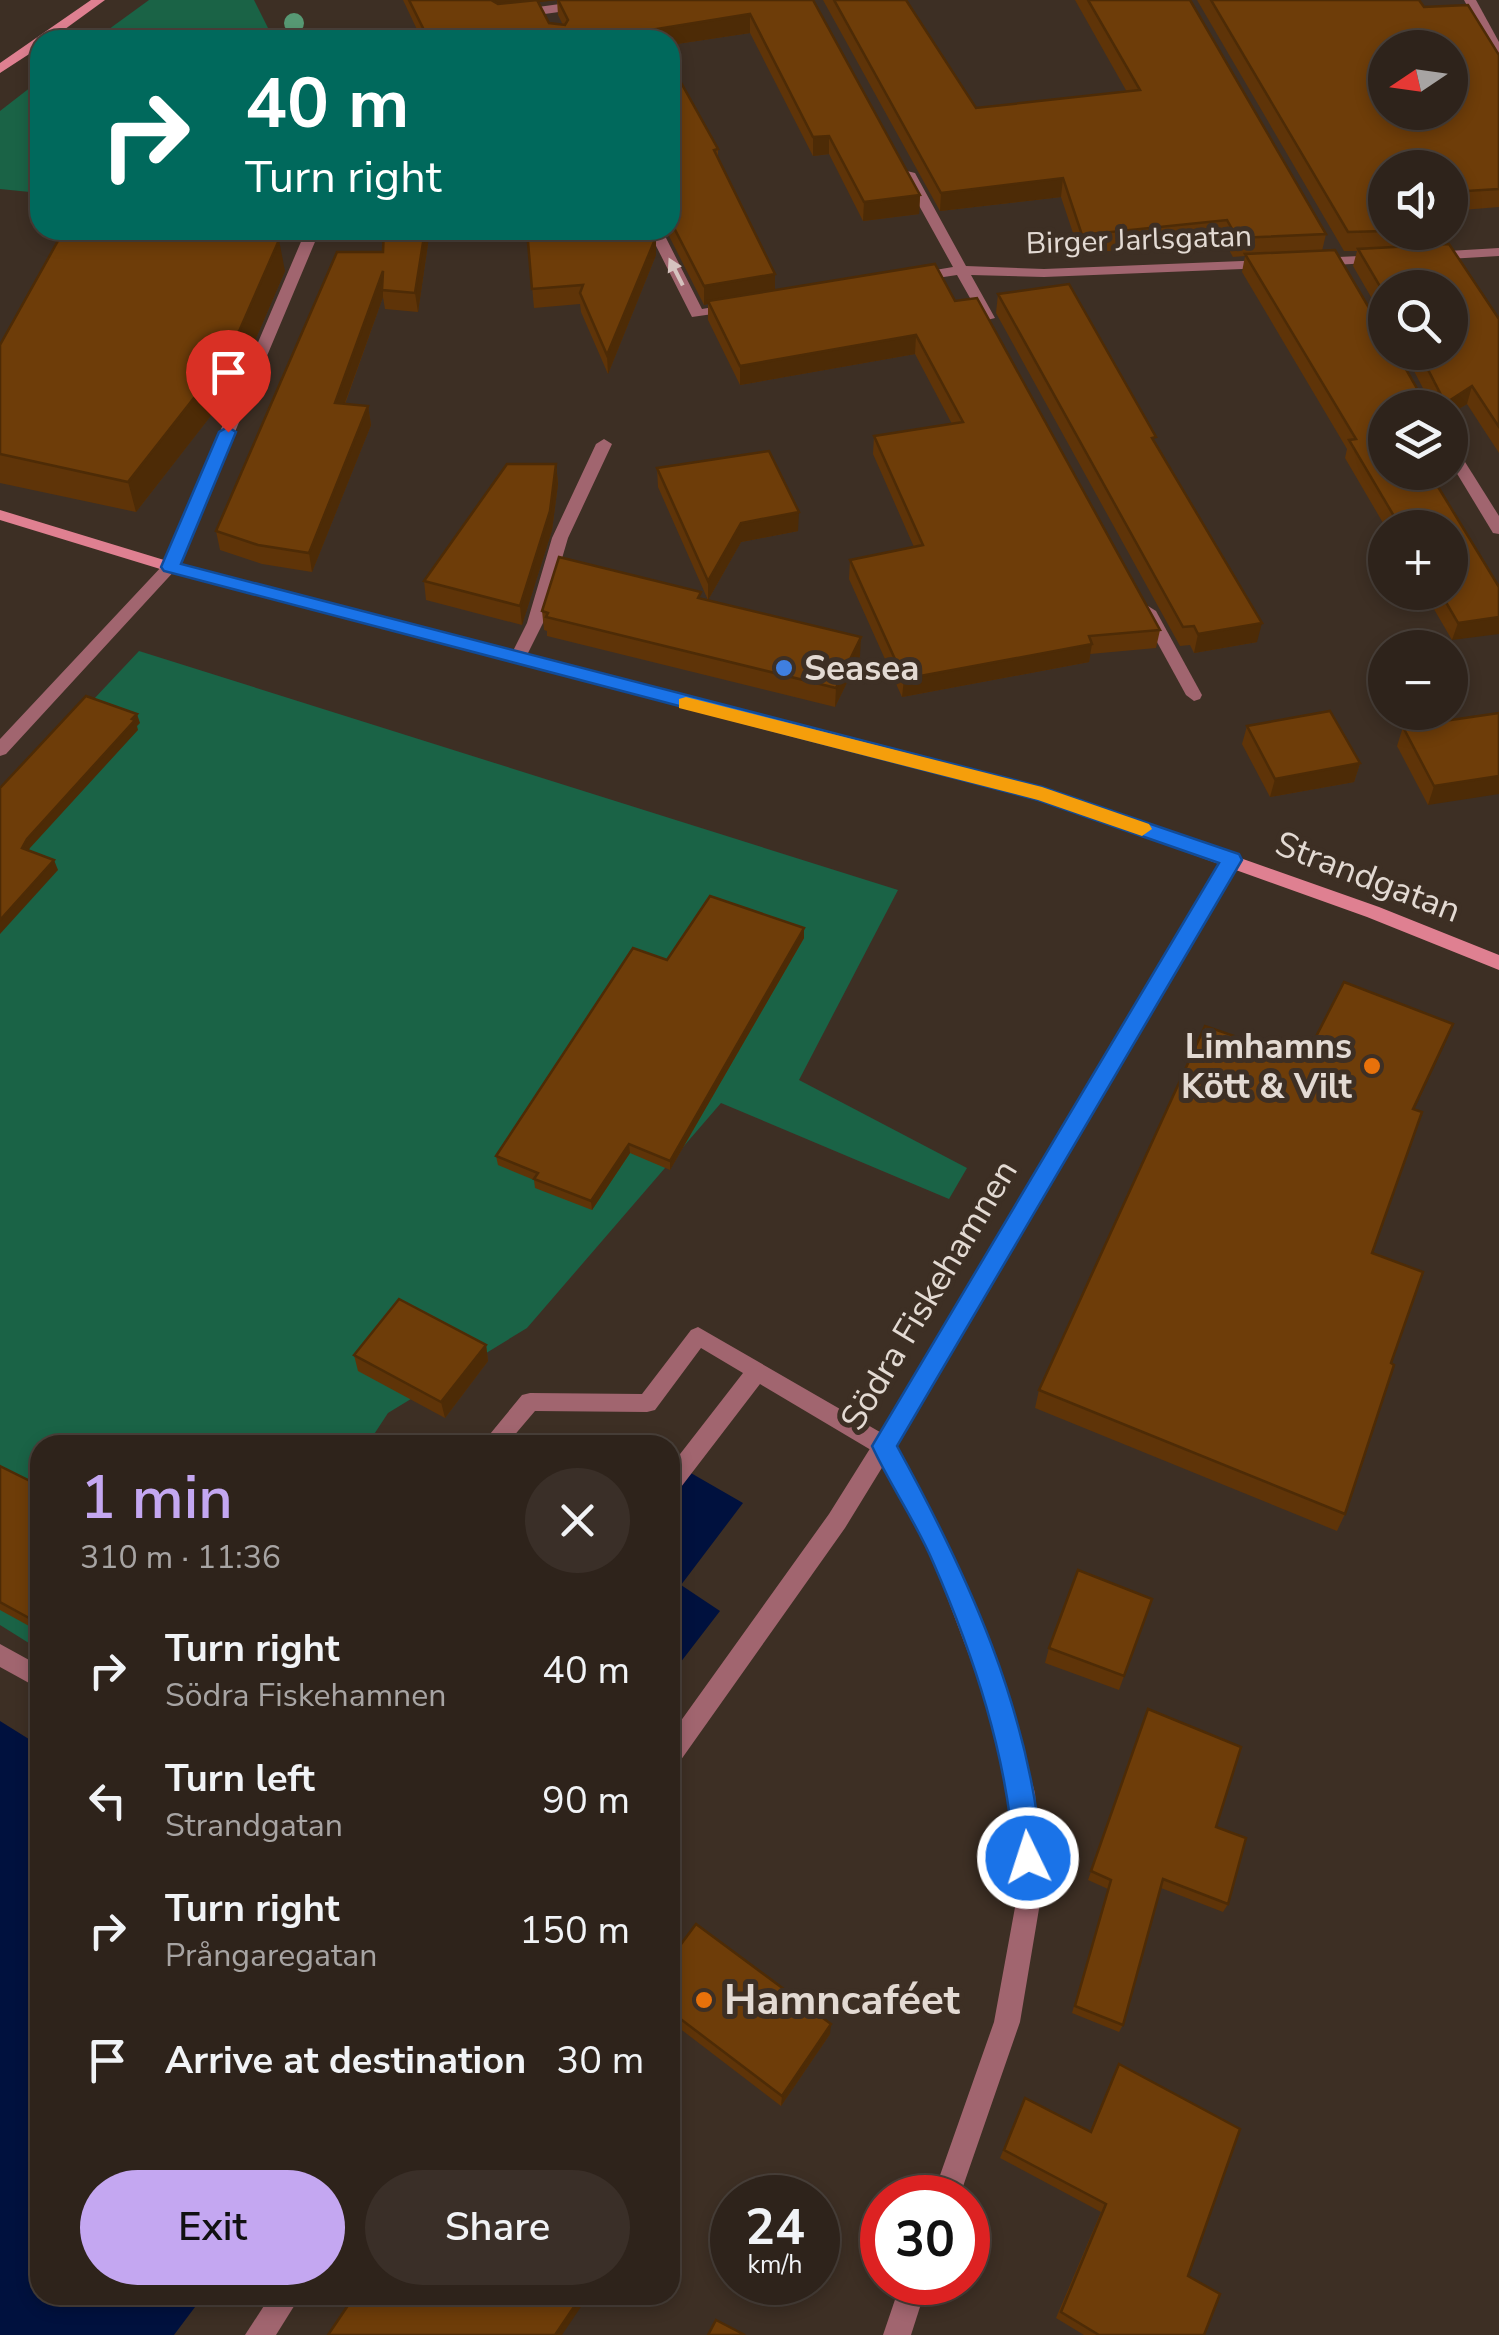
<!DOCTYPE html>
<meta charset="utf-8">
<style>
:root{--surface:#2e231b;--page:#3a2f28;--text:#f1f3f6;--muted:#a7a4a3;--line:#49403a;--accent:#c4a7f1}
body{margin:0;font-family:"Nunito Sans",sans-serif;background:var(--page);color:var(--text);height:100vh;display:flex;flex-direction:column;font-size:38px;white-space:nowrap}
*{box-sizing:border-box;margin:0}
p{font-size:32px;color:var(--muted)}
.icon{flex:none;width:55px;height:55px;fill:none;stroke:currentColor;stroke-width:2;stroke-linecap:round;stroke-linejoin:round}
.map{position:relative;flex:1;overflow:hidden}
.side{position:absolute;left:30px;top:1435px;width:650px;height:870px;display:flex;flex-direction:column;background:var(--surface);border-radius:30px;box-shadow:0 5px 15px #0003,0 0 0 2px var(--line)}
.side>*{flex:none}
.top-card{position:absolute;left:30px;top:30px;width:650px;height:210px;border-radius:30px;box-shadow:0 5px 15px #0003,0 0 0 2px var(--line);background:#00695c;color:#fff;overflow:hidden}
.needle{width:65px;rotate:257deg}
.fabs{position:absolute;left:1368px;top:30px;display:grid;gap:20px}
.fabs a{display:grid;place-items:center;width:100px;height:100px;border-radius:50%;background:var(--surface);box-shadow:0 5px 15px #0003,0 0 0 2px var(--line);font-size:50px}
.speed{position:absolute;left:710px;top:2175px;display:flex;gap:20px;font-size:50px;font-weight:700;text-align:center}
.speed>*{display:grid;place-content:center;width:130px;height:130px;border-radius:50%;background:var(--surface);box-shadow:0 5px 15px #0003,0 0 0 2px var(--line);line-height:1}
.speed small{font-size:25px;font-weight:400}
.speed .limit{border:15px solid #d22;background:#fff;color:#111}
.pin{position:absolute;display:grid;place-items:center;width:85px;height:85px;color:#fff;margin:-102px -42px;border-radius:50% 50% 50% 0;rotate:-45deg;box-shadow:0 0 10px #0007}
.pin .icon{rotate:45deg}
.me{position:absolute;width:110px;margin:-55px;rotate:356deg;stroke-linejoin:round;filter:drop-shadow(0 0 8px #0008)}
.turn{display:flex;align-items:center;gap:35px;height:210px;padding:0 50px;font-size:45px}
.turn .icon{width:130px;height:130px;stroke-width:2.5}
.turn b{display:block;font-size:70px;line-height:85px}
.round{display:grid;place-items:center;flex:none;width:105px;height:105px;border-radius:52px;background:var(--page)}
.summary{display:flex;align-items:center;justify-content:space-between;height:170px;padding:0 50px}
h1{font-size:60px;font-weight:600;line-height:75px;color:var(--accent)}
.cta{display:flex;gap:20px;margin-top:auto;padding:20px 50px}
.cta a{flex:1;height:115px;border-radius:60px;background:var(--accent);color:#111;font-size:40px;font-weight:600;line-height:115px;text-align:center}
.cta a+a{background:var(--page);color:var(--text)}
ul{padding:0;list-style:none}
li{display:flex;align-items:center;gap:30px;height:130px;padding:0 50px}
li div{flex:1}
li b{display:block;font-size:38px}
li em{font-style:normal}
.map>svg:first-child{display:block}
.green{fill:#1a6346}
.water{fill:#00113e}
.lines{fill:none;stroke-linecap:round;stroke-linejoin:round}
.lane{fill:#a1656f;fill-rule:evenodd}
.street{fill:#a1656f;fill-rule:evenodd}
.secondary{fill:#df8091;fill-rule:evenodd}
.tree{fill:#579974}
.wall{fill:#5f3408;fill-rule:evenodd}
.shaded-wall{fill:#4d2b06}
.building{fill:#6e3d09;stroke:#4d2b06;stroke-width:2.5;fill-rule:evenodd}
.oneway{fill:#d6c3bf}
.route{fill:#1a73e8;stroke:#114b97;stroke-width:2.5}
.slow{fill:#f59e0b}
.shop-dot{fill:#3f7fe0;stroke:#3d2f24;stroke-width:4}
.food-dot{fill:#e8710a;stroke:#3d2f24;stroke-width:4}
.labels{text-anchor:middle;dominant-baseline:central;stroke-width:10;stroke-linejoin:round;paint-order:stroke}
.far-street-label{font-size:30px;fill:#e3dad3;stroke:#3d2f24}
.poi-label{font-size:35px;font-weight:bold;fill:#e3dad3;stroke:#3d2f24;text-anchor:start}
.street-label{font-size:35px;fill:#e3dad3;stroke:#3d2f24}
.near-poi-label{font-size:42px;font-weight:bold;fill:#e3dad3;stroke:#3d2f24;text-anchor:start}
</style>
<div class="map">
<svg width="1499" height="2335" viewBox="0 0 1499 2335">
<rect width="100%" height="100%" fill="#3d2f24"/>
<g class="green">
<path d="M149 0H254L274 40H94Z"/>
<path d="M40 80V193L0 189V111Z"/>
<path d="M139 651 898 890 799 1080 967 1168 949 1199 721 1103 527 1328 388 1413 367 1445H40V1650L0 1625V799Z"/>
</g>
<g class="water">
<path d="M670 1461 743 1503 681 1585 720 1611 670 1676Z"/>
<path d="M0 1721 40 1746V2295H204L174 2335H0Z"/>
</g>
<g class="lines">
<g class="lane">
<path d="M604 439 612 444 568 538 543 623 523 663H511L509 659 527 623 552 538 596 444Z"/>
<path d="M698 1327 892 1439 895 1446 892 1453 884 1456 876 1453 760 1384 678 1491 670 1494V1467L743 1373 701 1348 655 1410 647 1412 535 1411 506 1445H481L522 1395 530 1393 642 1394 691 1330Z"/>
<path d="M0 1644 40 1666V1689L0 1667Z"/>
</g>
<g class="street">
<path d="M589 0H622L616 4 516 18 510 14 516 10Z"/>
<path d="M1464 0H1476L1499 42V58L1493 54Z"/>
<path d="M903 170 915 173 966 266 1044 269 1267 260 1274 264 1267 268 1044 277 971 275 995 318 983 321 957 275 917 281 910 277 917 273 953 267 901 173Z"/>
<path d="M306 230H320L178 567 6 754 0 756V739L163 565Z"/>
<path d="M648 230H662L702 309 736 303 741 304V310L692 317Z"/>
<path d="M1499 248V256L1431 260 1424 256 1431 252Z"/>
<path d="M1382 255 1389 259 1387 262 1316 266 1309 262 1316 258Z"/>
<path d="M1450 444 1455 446 1499 516V534L1493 533 1450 462Z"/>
<path d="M1148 606 1156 611 1202 695 1200 699 1194 701 1186 695 1140 611Z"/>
<path d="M1231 853 1240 860 896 1446 954 1556 1008 1695 1035 1793 1042 1891 1020 2022 959 2198H932L994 2022 1018 1891 1011 1793 984 1695 933 1560 883 1466 845 1528 678 1764 670 1767V1736L829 1514 876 1439 1225 855Z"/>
<path d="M901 2282H928L911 2335H883Z"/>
<path d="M271 2295H301L276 2335H245Z"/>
</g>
<g class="secondary">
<path d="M91 0H105L50 40H40V47L0 73V63Z"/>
<path d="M0 510 174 563 1048 790 1379 907 1499 955V970L1367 917 1038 799 170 572 0 520Z"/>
</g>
</g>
<circle class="tree" cx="294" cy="23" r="10"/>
<g class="wall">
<path d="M403 0H813L920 195 919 214 863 221 829 154 813 156 750 33 670 45V40L421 38ZM557 0 558 15 563 25 549 23 538 2Z"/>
<path d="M823 0H906L976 108 1127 92 1075 0H1190L1326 234 1322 251 1385 352 1419 392H1425L1404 352H1450L1385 288V321L1353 266 1357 251H1344L1197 0H1419L1424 7 1499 55V207L1450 211V168H1385V232H1438L1435 245 1499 319V453L1467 404 1450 414V408H1385L1499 587 1452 640 1424 592H1450V528H1386L1345 458 1347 449 1242 272 1245 256 1233 257 1223 239 1080 254 1061 197 940 211Z"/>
<path d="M670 63 718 149V159L775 290 955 301 1160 630 1156 648 1090 654 1089 662 902 697 849 579 850 560 914 547 873 454 874 436 952 424 915 354 740 385 708 320V304L704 305 666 230H670Z"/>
<path d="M267 230 262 240 285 271 237 382 136 512 0 483V345Z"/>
<path d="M430 230 418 312 385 309 383 297 345 404 368 406 371 425 312 572 262 564 220 550 216 531 383 252Z"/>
<path d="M527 230 656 255 608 374 581 312 580 304 534 308Z"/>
<path d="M998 294 1155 443 1257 642 1194 653 1190 645 1180 646 996 313Z"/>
<path d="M556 464 558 484 552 530 522 625 426 600 424 581Z"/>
<path d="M657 468 798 531 741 542 708 600 658 487Z"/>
<path d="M702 599 860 656 835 707 547 636V631L544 630 542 611Z"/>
<path d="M1499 713 1428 805 1397 746 1403 727Z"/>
<path d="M1247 726 1360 763 1354 782 1270 797 1242 744Z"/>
<path d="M804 928V938L670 1170 630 1153 592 1210 535 1188 534 1180 498 1165 496 1156 667 960Z"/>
<path d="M1453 1024 1414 1110 1372 1253 1391 1363 1345 1514 1337 1531 1035 1408 1039 1390 1304 1060Z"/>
<path d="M486 1345 488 1361 445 1418 358 1371 354 1355Z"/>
<path d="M0 1466 40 1486V1632L0 1610Z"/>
<path d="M1152 1599 1119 1690 1045 1663 1049 1648Z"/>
<path d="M1148 1709 1216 1827 1228 1904 1223 1912 1161 1888 1123 2025 1119 2032 1072 2013 1108 1889 1088 1880Z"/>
<path d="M670 1959 830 2034 781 2106 670 2021Z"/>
<path d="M1119 2064 1188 2276 1204 2335H1084L1056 2318 1101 2212 1000 2158 1025 2098 1090 2131Z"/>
</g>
<g class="shaded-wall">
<path d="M488 0H557L499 7Z"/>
<path d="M750 14V33L670 45V40H652L651 30Z"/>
<path d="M829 136V154L813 156V137Z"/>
<path d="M1063 178 1061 197 940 211 941 193Z"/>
<path d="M920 195 919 214 863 221 864 202Z"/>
<path d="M247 230H267L249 270 242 240Z"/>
<path d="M425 230H430L418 312 415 293Z"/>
<path d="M656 237V255L608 374 607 355Z"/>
<path d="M279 240 285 271 237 382 136 512 128 482Z"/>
<path d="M383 271V297L338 422 335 403Z"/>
<path d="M775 274V293L708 301V304L704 305V286Z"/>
<path d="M916 335 915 354 740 385V366Z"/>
<path d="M1472 386 1467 404 1450 414V408H1438Z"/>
<path d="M368 406 371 425 312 572 309 553Z"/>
<path d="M556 464 558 484 552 530 522 625 520 606Z"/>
<path d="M799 512 798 531 741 542 708 600V581L741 523Z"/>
<path d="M1499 617V634L1452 640 1458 623Z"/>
<path d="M1262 623 1257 642 1194 653 1198 634Z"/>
<path d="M861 637 860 656 835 707 836 688Z"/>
<path d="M1092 644 1089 662 902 697 904 679Z"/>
<path d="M137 714 140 723 137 726 138 730 30 848 25 857 22 848 27 839Z"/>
<path d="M1360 763 1354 782 1270 797 1275 779Z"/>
<path d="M1499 776V794L1428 805 1434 786Z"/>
<path d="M54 860 58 870 0 934V920Z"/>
<path d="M804 928V938L670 1170V1161Z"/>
<path d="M1453 1024 1445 1044 1405 1129 1413 1109Z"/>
<path d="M629 1144 630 1153 592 1210 591 1201Z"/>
<path d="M486 1345 488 1361 445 1418 441 1402Z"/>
<path d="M831 2024 830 2034 781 2106 782 2096Z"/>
<path d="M582 2295H589L562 2335H555Z"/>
</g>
<g class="building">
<path d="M409 0H491L498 4 537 0 549 23 565 25 568 20 558 0H813L920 195 864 202 829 136 813 137 750 14 651 30 657 40H420L424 30Z"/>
<path d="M834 0H906L976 108 1140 90 1088 0H1190L1326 234 1237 238 1227 220 1082 235 1063 178 941 193Z"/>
<path d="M1211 0H1419L1424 7 1468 5 1499 55V189L1450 192V168H1385V231L1348 232ZM1385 48H1450V112H1385Z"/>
<path d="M670 63 718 149 714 150 775 274 704 286 670 220Z"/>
<path d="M64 230H247L242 240H279L230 352 128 482 0 454V345Z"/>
<path d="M384 230H425L415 293 382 290 383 271 335 403 368 406 309 553 258 545 216 531 337 252H383Z"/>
<path d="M527 230H653L656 237 607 355 580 293 583 285 532 289Z"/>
<path d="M1449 244 1499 319V427L1472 386 1438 408H1385V472H1429L1499 587V617L1458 623 1440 592H1450V528H1401L1349 440 1356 439 1245 254 1335 250 1379 325 1385 328V352H1396L1419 392 1440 393 1419 352H1450V288H1385V295L1358 249Z"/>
<path d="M935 264 955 301 977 298 1160 630 1089 636 1092 644 904 679 850 560 923 545 874 436 963 422 916 335 740 366 708 301Z"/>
<path d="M1069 284 1156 437 1152 438 1262 623 1198 634 1194 626 1183 627 998 294Z"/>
<path d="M769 451 799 512 741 523 708 581 657 468Z"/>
<path d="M507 464H556L550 511 520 606 424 581Z"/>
<path d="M559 557 701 592 698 598 861 637 836 688 546 617 548 613 542 611Z"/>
<path d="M86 696 137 714 132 719 135 720 27 839 22 848 54 860 0 920V788Z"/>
<path d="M1330 711 1360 763 1275 779 1247 726Z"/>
<path d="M1499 713V776L1434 786 1403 727Z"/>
<path d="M710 896 804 928 670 1161 629 1144 591 1201 534 1179 538 1173 496 1156 633 948 667 960Z"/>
<path d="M1344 982 1453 1024 1413 1109 1422 1112 1372 1253 1423 1272 1391 1363 1394 1365 1345 1514 1039 1390 1205 1026 1304 1060Z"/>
<path d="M399 1299 486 1345 441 1402 354 1355Z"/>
<path d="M0 1466 40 1486V1624L0 1602Z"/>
<path d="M1078 1570 1152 1599 1124 1676 1049 1648Z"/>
<path d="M1148 1709 1241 1747 1216 1827 1246 1838 1228 1904 1163 1879 1123 2025 1075 2006 1111 1880 1091 1871Z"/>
<path d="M696 1924 831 2024 782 2096 670 2011V1959Z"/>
<path d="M1119 2064 1240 2129 1188 2276 1220 2294 1204 2335H1099L1061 2312 1106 2204 1004 2150 1025 2098 1091 2132Z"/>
<path d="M355 2295H384L396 2304 403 2295H582L555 2335H328Z"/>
<path d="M716 2320 745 2335H708Z"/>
</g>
<defs><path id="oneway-solid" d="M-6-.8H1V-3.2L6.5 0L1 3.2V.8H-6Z" transform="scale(2.5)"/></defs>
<use class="oneway" href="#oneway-solid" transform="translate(676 272) rotate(-117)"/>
<path class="route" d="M228 427 236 432 181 564 1042 787 1239 854 1242 860 897 1446C968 1575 1030 1710 1042 1858L1038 1868 1028 1872 1018 1868 1014 1858C1007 1755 974 1656 933 1562 916 1522 890 1485 872 1446L1219 863 1038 800 164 571 161 567 219 432Z"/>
<path class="slow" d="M686 697 1042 787 1149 824 1152 829 1142 836 1038 800 679 708V699Z"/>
<circle class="shop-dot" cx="784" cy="668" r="10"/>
<g class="food-dot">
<circle cx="1372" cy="1066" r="10"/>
<circle cx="704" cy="2000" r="10"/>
</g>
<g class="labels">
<g class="far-street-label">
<text transform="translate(1139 240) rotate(-2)">Birger Jarlsgatan</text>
</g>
<g class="poi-label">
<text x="804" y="668">Seasea</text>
<text x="1352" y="1046" text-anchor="end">Limhamns<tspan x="1352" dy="40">Kött &amp; Vilt</tspan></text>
</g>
<g class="street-label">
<text transform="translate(1368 877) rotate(21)">Strandgatan</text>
<text transform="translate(929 1295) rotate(-59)">Södra Fiskehamnen</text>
</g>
<g class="near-poi-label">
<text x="724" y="2000">Hamncaféet</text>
</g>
</g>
</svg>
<div class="fabs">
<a><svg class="needle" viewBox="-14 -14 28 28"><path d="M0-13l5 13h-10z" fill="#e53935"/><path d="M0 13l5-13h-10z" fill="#a7a4a3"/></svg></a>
<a><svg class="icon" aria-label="sound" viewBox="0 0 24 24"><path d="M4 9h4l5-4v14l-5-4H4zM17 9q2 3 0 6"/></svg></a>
<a><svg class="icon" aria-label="search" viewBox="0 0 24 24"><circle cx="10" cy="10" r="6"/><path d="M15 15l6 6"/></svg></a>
<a><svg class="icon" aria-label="layers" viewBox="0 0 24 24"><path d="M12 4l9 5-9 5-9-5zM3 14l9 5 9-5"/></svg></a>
<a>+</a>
<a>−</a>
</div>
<div class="speed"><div>24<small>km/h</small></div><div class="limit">30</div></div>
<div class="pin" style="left:228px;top:432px;background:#d93025"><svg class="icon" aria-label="arrive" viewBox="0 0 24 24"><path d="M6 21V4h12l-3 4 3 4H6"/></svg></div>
<svg class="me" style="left:1028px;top:1858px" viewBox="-20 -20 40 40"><circle r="17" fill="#1a73e8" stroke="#fff" stroke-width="3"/><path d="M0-11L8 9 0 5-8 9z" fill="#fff"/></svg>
<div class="top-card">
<div class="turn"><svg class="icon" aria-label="right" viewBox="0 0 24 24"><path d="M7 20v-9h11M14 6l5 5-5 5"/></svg><div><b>40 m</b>Turn right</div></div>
</div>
<section class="side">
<div class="summary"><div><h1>1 min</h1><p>310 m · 11:36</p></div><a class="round"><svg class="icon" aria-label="close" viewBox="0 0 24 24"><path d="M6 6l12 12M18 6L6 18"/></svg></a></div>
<ul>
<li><svg class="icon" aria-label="right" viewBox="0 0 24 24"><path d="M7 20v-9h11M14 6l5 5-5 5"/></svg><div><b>Turn right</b><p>Södra Fiskehamnen</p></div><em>40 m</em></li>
<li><svg class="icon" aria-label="left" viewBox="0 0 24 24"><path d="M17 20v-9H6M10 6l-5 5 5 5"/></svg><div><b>Turn left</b><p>Strandgatan</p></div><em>90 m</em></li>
<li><svg class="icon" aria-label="right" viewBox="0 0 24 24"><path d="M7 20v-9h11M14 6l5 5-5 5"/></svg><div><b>Turn right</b><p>Prångaregatan</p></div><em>150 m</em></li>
<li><svg class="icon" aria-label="arrive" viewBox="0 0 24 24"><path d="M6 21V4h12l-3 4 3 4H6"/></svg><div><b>Arrive at destination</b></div><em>30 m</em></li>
</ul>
<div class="cta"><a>Exit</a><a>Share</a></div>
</section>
</div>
